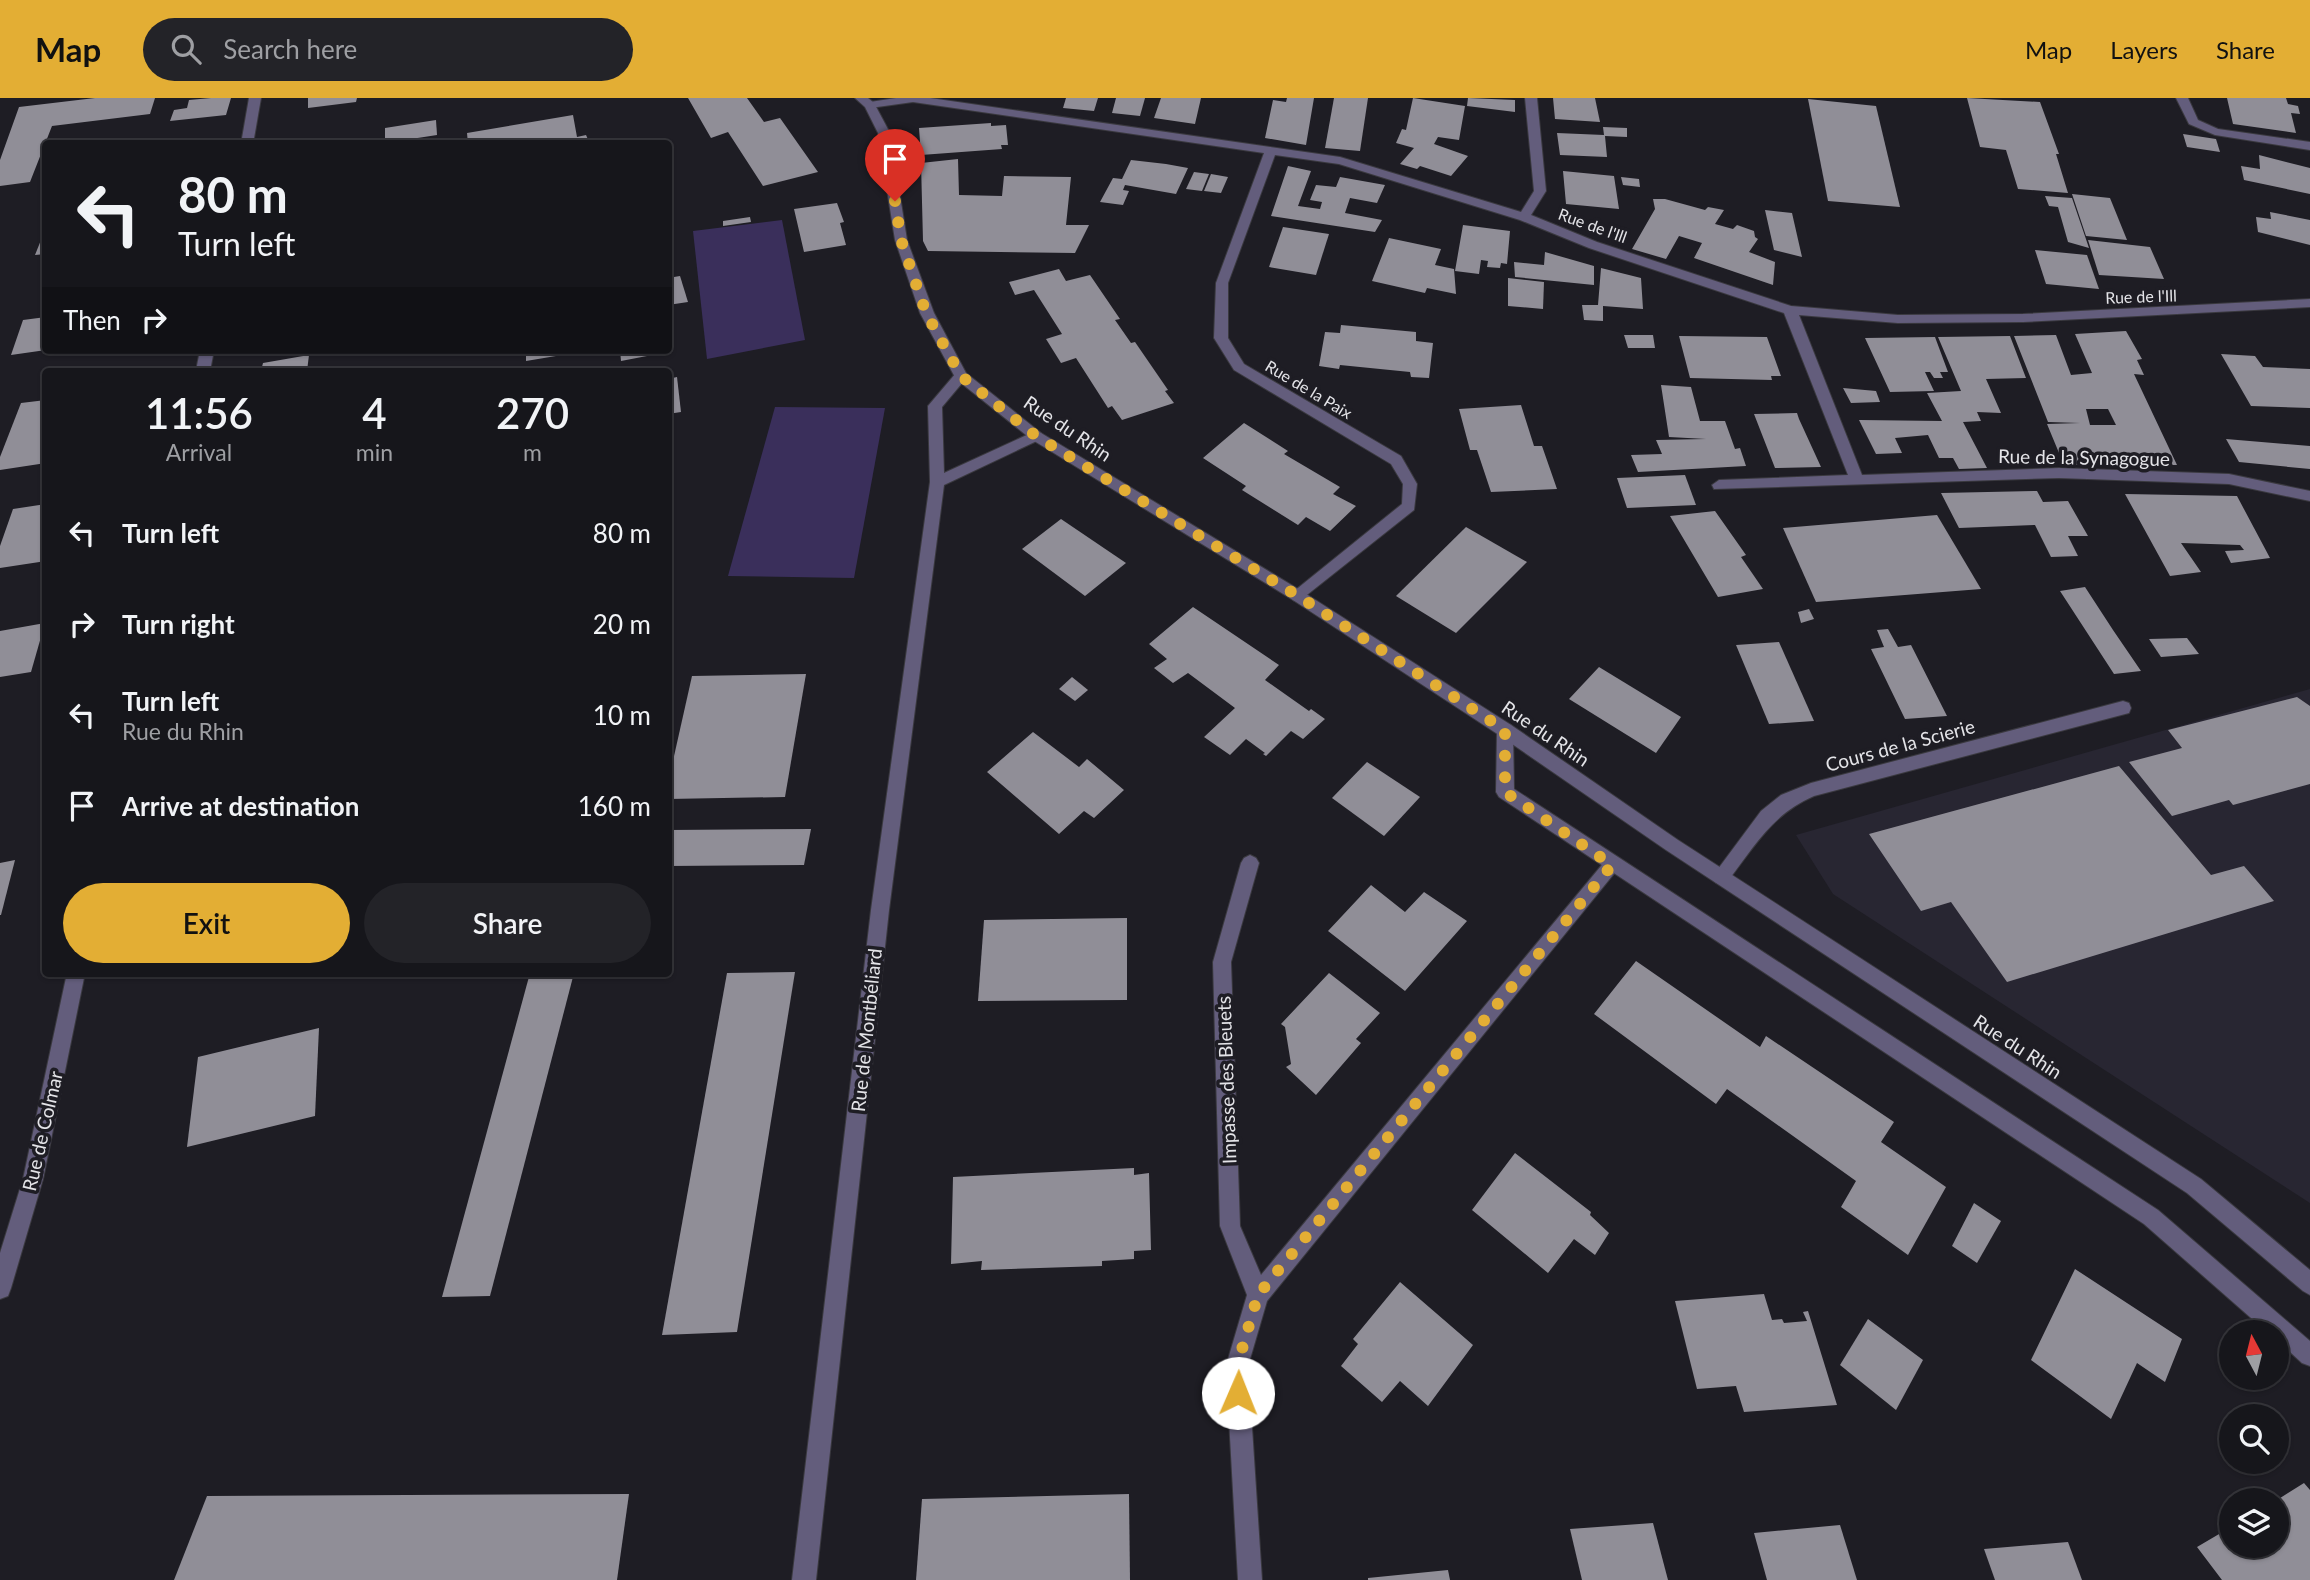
<!DOCTYPE html>
<meta charset="utf-8">
<style>
:root{--surface:#16161b;--page:#232328;--text:#f1f3f6;--muted:#9e9fa3;--line:#35353a;--accent:#e3ae34}
body{margin:0;font-family:Lato,sans-serif;background:var(--page);color:var(--text);height:100vh;display:flex;flex-direction:column;font-size:26px;white-space:nowrap}
*{box-sizing:border-box;margin:0}
p{font-size:23px;color:var(--muted)}
.icon{flex:none;width:38px;height:38px;fill:none;stroke:currentColor;stroke-width:2;stroke-linecap:round;stroke-linejoin:round}
.map{position:relative;flex:1;overflow:hidden}
.details{position:absolute;left:42px;top:270px;width:630px;height:609px;display:flex;flex-direction:column;background:var(--surface);border-radius:7px;box-shadow:0 2px 5px #0004,0 0 0 2px var(--line)}
.details>*{flex:none}
.banner{position:absolute;left:42px;top:42px;width:630px;height:214px;border-radius:7px;box-shadow:0 2px 5px #0004,0 0 0 2px var(--line);background:#16161b;color:var(--text);overflow:hidden}
.needle{width:46px;rotate:353deg}
.tools{position:absolute;left:2219px;top:1222px;display:grid;gap:14px}
.tools a{display:grid;place-items:center;width:70px;height:70px;border-radius:50%;background:var(--surface);box-shadow:0 2px 5px #0004,0 0 0 2px var(--line);font-size:35px}
.pin{position:absolute;display:grid;place-items:center;width:60px;height:60px;color:#fff;margin:-72px -30px;border-radius:50% 50% 50% 0;rotate:-45deg;box-shadow:0 0 7px #0007}
.pin .icon{rotate:45deg}
.me{position:absolute;width:77px;margin:-38px;rotate:1deg;stroke-linejoin:round;filter:drop-shadow(0 0 5px #0008)}
.turn{display:flex;align-items:center;gap:24px;height:147px;padding:0 21px;font-size:32px}
.turn .icon{width:91px;height:91px;stroke-width:2.5}
.turn b{display:block;font-size:49px;line-height:60px}
.then{display:flex;align-items:center;height:66px;padding:0 21px;background:#0003;gap:14px;font-size:26px}
.eta{display:flex;justify-content:space-evenly;align-items:center;height:119px;text-align:center}
.eta b{font-size:42px;font-weight:600;line-height:49px}
.cta{display:flex;gap:14px;margin-top:auto;padding:14px 21px}
.cta a{flex:1;height:80px;border-radius:42px;background:var(--accent);color:#111;font-size:28px;font-weight:600;line-height:80px;text-align:center}
.cta a+a{background:var(--page);color:var(--text)}
ul{padding:0;list-style:none}
li{display:flex;align-items:center;gap:21px;height:91px;padding:0 21px}
li div{flex:1}
li b{display:block;font-size:26px}
li em{font-style:normal}
header{display:flex;align-items:center;gap:42px;box-sizing:border-box;height:98px;padding:0 35px;background:var(--accent);color:#111}
header strong{font-size:33px}
nav{display:flex;gap:38px;margin-inline-start:auto;font-size:24px}
.search{width:490px;height:63px;background:var(--page);display:flex;align-items:center;gap:18px;box-sizing:border-box;padding:0 24px;border-radius:38px;color:var(--muted);font-size:26px}
.map>svg:first-child{display:block}
.built{fill:#282632}
.green{fill:#3a2f5b}
.building{fill:#908e97;fill-rule:evenodd}
.lines{fill:none;stroke-linecap:round;stroke-linejoin:round}
.service-casing{stroke:#3a393f;stroke-width:2}
.minor-casing{stroke:#3a393f;stroke-width:2}
.tertiary-casing{stroke:#3a393f;stroke-width:2}
.service{fill:#635d7c;fill-rule:evenodd}
.minor{fill:#635d7c;fill-rule:evenodd}
.tertiary{fill:#635d7c;fill-rule:evenodd}
.route{stroke:#e3ae34;stroke-width:12;stroke-dasharray:0 21.6}
.labels{text-anchor:middle;dominant-baseline:central;stroke-width:7;stroke-linejoin:round;paint-order:stroke}
.far-street-label{font-size:16px;fill:#e4e4e8;stroke:#1e1d24}
.street-label{font-size:19px;fill:#e4e4e8;stroke:#1e1d24}
</style>
<header>
<strong>Map</strong>
<div class="search"><svg class="icon" aria-label="search" viewBox="0 0 24 24"><circle cx="10" cy="10" r="6"/><path d="M15 15l6 6"/></svg>Search here</div>
<nav><a>Map</a><a>Layers</a><a>Share</a></nav>
</header>
<div class="map">
<svg width="2310" height="1482" viewBox="0 0 2310 1482">
<rect width="100%" height="100%" fill="#1e1d24"/>
<path class="built" d="M2310 591V1105L1833 796 1796 737Z"/>
<g class="green">
<path d="M782 122 805 242 707 261 693 133Z"/>
<path d="M775 309 885 310 854 480 728 478Z"/>
</g>
<g class="building">
<path d="M95 0H155L150 16 52 28 30 84 0 88V62L19 9Z"/>
<path d="M211 0H231L226 17 170 23 174 12 187 10 189 2Z"/>
<path d="M308 0H357L356 4 308 10Z"/>
<path d="M688 0H747L764 24 780 20 818 74 763 88 728 34 711 40Z"/>
<path d="M1066 0H1098L1094 13 1063 10Z"/>
<path d="M1116 0H1145L1140 18 1112 15Z"/>
<path d="M1161 0H1201L1195 26 1154 20Z"/>
<path d="M1287 0H1314L1306 47 1265 40 1273 2 1286 4Z"/>
<path d="M1334 0H1368L1360 53 1325 50Z"/>
<path d="M1413 0 1465 8 1459 42 1438 39 1434 46 1468 58 1451 78 1420 68 1417 71 1400 66 1414 50 1396 45 1402 31 1406 32Z"/>
<path d="M1468 0 1515 2V14L1467 8Z"/>
<path d="M1553 0H1595L1600 24 1555 21Z"/>
<path d="M1967 0 2040 4 2059 56H2056L2068 95 2018 91 2006 52 1980 49Z"/>
<path d="M2227 0H2286L2288 6 2298 8 2300 16 2291 15 2296 35 2233 26Z"/>
<path d="M1808 1 1876 8 1900 109 1828 103Z"/>
<path d="M573 17 577 39 586 37 590 46H468L467 35Z"/>
<path d="M436 22 437 37 385 45V30Z"/>
<path d="M991 25V28L1006 27 1008 47H1001L1002 51 921 57 919 30Z"/>
<path d="M1603 29 1627 30V39L1605 38 1607 59 1560 57 1557 35 1604 37Z"/>
<path d="M2183 36 2216 41 2220 54 2187 49Z"/>
<path d="M2259 57 2310 70V96L2244 82 2241 68 2260 71Z"/>
<path d="M958 61 959 97 1002 98 1004 78 1071 79 1066 127H1089L1075 155 928 153 923 143 921 65Z"/>
<path d="M1131 62 1166 66 1188 70 1176 96 1125 87 1123 92 1129 93 1123 107 1100 104 1113 80 1122 81Z"/>
<path d="M1288 68 1311 73 1298 108 1320 111 1322 104 1310 102 1316 87 1336 89 1340 79 1385 87 1377 105 1350 100 1345 115 1382 122 1375 134 1271 118Z"/>
<path d="M1563 73 1614 78 1619 111 1566 106Z"/>
<path d="M1194 74 1209 76 1202 93 1186 91Z"/>
<path d="M1211 76 1228 79 1221 95 1204 93Z"/>
<path d="M1621 79 1639 81 1640 89 1623 87Z"/>
<path d="M2072 96 2110 100 2127 142 2086 138Z"/>
<path d="M2045 98 2072 100 2089 150 2068 144 2058 109 2049 108Z"/>
<path d="M1653 101H1665L1705 112 1708 109 1724 112 1715 126 1733 131 1737 127 1754 133 1755 139 1758 141 1749 154 1775 164 1773 187 1694 160 1702 145 1679 138 1666 161 1632 151 1655 111Z"/>
<path d="M837 105 844 124 840 125 846 147 804 154 794 111Z"/>
<path d="M1765 112 1792 115 1802 159 1774 152Z"/>
<path d="M2270 114 2310 122V147L2258 134 2256 119 2271 121Z"/>
<path d="M750 119 751 124 723 128V123Z"/>
<path d="M1463 127 1510 133 1507 166 1501 165 1500 170 1487 169 1488 163 1481 162 1479 176 1455 173Z"/>
<path d="M1283 129 1329 136 1316 177 1269 169Z"/>
<path d="M46 136V156L35 157 43 137Z"/>
<path d="M1389 140 1441 151 1435 167 1454 171 1456 196 1427 190 1425 195 1372 183Z"/>
<path d="M2088 142 2150 149 2164 181 2099 177Z"/>
<path d="M2035 152 2087 157 2099 191 2046 186Z"/>
<path d="M1545 154 1594 168V187L1515 179 1514 164 1544 167Z"/>
<path d="M1601 170 1641 180 1643 211 1603 208V223L1584 222 1582 207H1598Z"/>
<path d="M1059 171 1066 183 1090 177 1120 221 1115 222 1131 245 1135 244 1168 292 1165 293 1174 305 1122 322 1112 308 1108 310 1076 260 1061 265 1046 241 1062 236 1034 192 1015 197 1009 184Z"/>
<path d="M680 178 688 204 668 207V180Z"/>
<path d="M1508 180 1544 184 1543 211 1508 208Z"/>
<path d="M46 219V252L11 257 23 222Z"/>
<path d="M1341 227 1416 234V243L1433 245 1429 280 1411 279 1410 274 1340 267 1339 271 1319 268 1325 234 1340 235Z"/>
<path d="M668 230 673 253 621 263 620 252H668Z"/>
<path d="M2126 233 2142 261 2137 262 2144 277 2134 276 2177 367H2064L2047 326 2080 325 2048 324 2014 238 2056 237 2071 277 2092 275 2075 236ZM2086 311H2108L2116 327H2090Z"/>
<path d="M1624 237H1653L1655 250H1628Z"/>
<path d="M1679 238 1767 239 1781 278H1771L1772 282 1690 280Z"/>
<path d="M2010 238 2026 280 1986 281 2001 315 1977 314 1981 323 1963 324 1987 370 1959 371 1953 360H1939L1928 337 1895 340 1902 355 1876 356 1859 322 1942 323 1927 295 1961 293 1938 239Z"/>
<path d="M1935 239 1948 274H1940L1943 280H1934L1930 274H1925L1934 293 1890 294 1865 240Z"/>
<path d="M526 252H586V253L526 263Z"/>
<path d="M2221 256 2255 258 2263 269 2310 271V310L2251 308Z"/>
<path d="M309 257 307 273H261L263 265Z"/>
<path d="M677 279 681 314 668 316V281Z"/>
<path d="M1661 287 1691 289 1700 323H1725L1735 351 1740 350 1746 368 1638 374 1631 357 1662 356 1656 342 1706 341 1669 339Z"/>
<path d="M1843 290 1876 293 1880 304 1851 305Z"/>
<path d="M46 302V365L0 372V359L21 305Z"/>
<path d="M1521 307 1534 348H1542L1557 391 1491 394 1477 352H1470L1459 311Z"/>
<path d="M1797 315 1799 321 1821 369 1775 370 1754 316Z"/>
<path d="M1244 325 1288 353 1284 356 1340 389 1333 396 1356 408 1330 433 1306 419 1298 427 1242 392 1246 388 1203 360Z"/>
<path d="M2226 341 2310 348V371L2239 364Z"/>
<path d="M1685 377 1696 407 1627 410 1617 380Z"/>
<path d="M2037 393 2043 404 2068 403 2088 438H2068L2078 458 2051 459 2035 427 1959 430 1941 395Z"/>
<path d="M2125 396 2237 398 2270 460 2231 465 2225 453 2244 452 2240 447 2181 445 2201 474 2170 478Z"/>
<path d="M46 406V463L0 470V448L13 411Z"/>
<path d="M1715 413 1746 457 1741 459 1763 491 1718 499 1670 418Z"/>
<path d="M1937 417 1981 491 1816 504 1783 430Z"/>
<path d="M1061 421 1126 465 1085 498 1022 451Z"/>
<path d="M1466 429 1527 464 1456 535 1396 498Z"/>
<path d="M2085 489 2113 532 2141 573 2114 576 2060 493Z"/>
<path d="M1193 509 1279 567 1265 582 1309 613 1311 611 1325 621 1303 641 1291 633 1266 658 1263 656 1265 655 1246 641 1230 657 1204 639 1235 610 1188 575 1173 585 1154 570 1167 561 1149 546Z"/>
<path d="M1809 511 1814 521 1801 525 1798 514Z"/>
<path d="M45 525 31 574 0 579V533Z"/>
<path d="M1888 531 1898 549 1911 547 1947 618 1905 621 1871 551 1884 549 1877 532Z"/>
<path d="M2187 540 2199 556 2161 559 2149 541Z"/>
<path d="M1779 544 1814 623 1769 626 1736 547Z"/>
<path d="M1599 569 1681 619 1656 655 1569 601Z"/>
<path d="M806 576 785 699 668 701V685L692 578Z"/>
<path d="M1072 579 1088 592 1075 603 1059 591Z"/>
<path d="M2297 599 2310 608V686L2233 707 2229 702 2172 718 2129 664 2182 650 2168 632Z"/>
<path d="M1033 634 1079 669 1087 661 1124 692 1094 720 1084 713 1059 736 987 674Z"/>
<path d="M1367 664 1420 699 1384 738 1332 700Z"/>
<path d="M2119 668 2211 777 2244 768 2274 803 2007 884 1951 804 1921 813 1869 736Z"/>
<path d="M811 731 804 767 668 768V732Z"/>
<path d="M15 762 1 817H0V765Z"/>
<path d="M1371 787 1405 814 1424 794 1467 823 1405 893 1328 833Z"/>
<path d="M1127 820V902L978 903 984 822Z"/>
<path d="M1636 863 1760 949 1766 938 1894 1024 1881 1044 1946 1089 1908 1157 1841 1109 1856 1083 1727 991 1716 1006 1594 916Z"/>
<path d="M795 874 737 1234 662 1237 727 875Z"/>
<path d="M530 875H574L490 1198 442 1199Z"/>
<path d="M1329 875 1380 915 1356 941 1361 945 1316 997 1286 969 1291 966 1285 929 1281 926Z"/>
<path d="M319 930 315 1018 187 1049 198 959Z"/>
<path d="M1515 1055 1591 1114 1590 1117 1609 1135 1595 1157 1574 1141 1548 1175 1472 1112Z"/>
<path d="M1134 1070V1077L1149 1075 1151 1152 1134 1153V1161L1102 1163V1168L981 1172 982 1163 951 1166 953 1079Z"/>
<path d="M1974 1105 2001 1123 1977 1165 1952 1148Z"/>
<path d="M2075 1171 2182 1241 2165 1284 2137 1265 2111 1321 2031 1262Z"/>
<path d="M1400 1184 1473 1247 1428 1308 1400 1283 1382 1304 1341 1268 1358 1246 1353 1241Z"/>
<path d="M1764 1196 1772 1222 1782 1221 1784 1225 1807 1223 1803 1214 1808 1213 1837 1307 1744 1314 1736 1288 1697 1291 1675 1203Z"/>
<path d="M1868 1221 1923 1262 1896 1312 1840 1267Z"/>
<path d="M2304 1385 2310 1392V1482H2222L2197 1449 2231 1429V1447H2277V1402Z"/>
<path d="M629 1396 617 1482H174L207 1398Z"/>
<path d="M1129 1396 1130 1482H916L922 1401Z"/>
<path d="M1653 1425 1668 1482H1582L1570 1431Z"/>
<path d="M1840 1427 1857 1482H1767L1754 1435Z"/>
<path d="M2068 1444 2082 1482H1995L1984 1451Z"/>
<path d="M1448 1472 1450 1482H1368V1480Z"/>
</g>
<g class="lines">
<defs>
<g id="service">
<path d="M2176 0H2188L2198 22 2218 31 2310 44V52L2215 37 2189 26Z"/>
<path d="M2123 603 2129 605 2131 610 2129 615 1814 698C1772 716 1754 749 1727 784L1721 787 1715 784 1712 779 1761 713 1781 697 1811 685Z"/>
<path d="M1505 625 1511 627 1513 632 1514 691 2158 1112 2310 1243V1268L2302 1265 2277 1242V1234H2267L2144 1126 1499 699 1496 694 1497 632 1499 627Z"/>
</g>
<g id="minor">
<path d="M249 0H261L253 46H241Z"/>
<path d="M896 0H930L1340 59 1521 114 1534 93 1525 0H1537L1546 93 1531 117 1597 144 1791 208 1898 217 2023 216 2310 201V209L2023 224 1898 225 1799 217 1862 377 2059 370 2229 376 2310 393V403L2229 386 2059 380 1714 391 1712 387 1719 382 1848 377 1784 215 1589 150 1520 122 1339 66 1275 57 1228 185V240L1244 266 1401 358 1417 386 1414 412 1298 504 1293 502 1290 498 1293 494 1402 406 1403 386 1391 366 1234 272 1214 240 1216 185 1264 55 913 4 870 10 864 7 870 4Z"/>
<path d="M200 252H214L210 273H196Z"/>
<path d="M961 273 968 278 942 309 944 375 1031 335H1041L1043 338 1041 341 944 387 889 812 816 1482H792L871 812 930 384 928 308 956 275Z"/>
<path d="M1250 757 1256 760 1259 765 1231 864 1240 1128 1261 1177 1606 762 1612 759 1618 762 1621 767 1267 1203 1248 1268 1262 1482H1238L1226 1268 1247 1197 1220 1128 1213 864 1241 765 1244 760Z"/>
<path d="M67 875H85L43 1081 11 1190 8 1198 0 1201V1155L23 1081Z"/>
</g>
<path id="tertiary" d="M855 0H868L874 5 890 35 907 142 934 215 966 275 1041 335 1303 494 1511 627 1678 742 2201 1081 2310 1172V1197L2303 1193 2187 1095 1666 752 1499 637 1293 502 1031 341 956 281 920 215 895 142 878 35 865 9Z"/>
</defs>
<use href="#service" class="service-casing"/>
<use href="#minor" class="minor-casing"/>
<use href="#tertiary" class="tertiary-casing"/>
<use href="#service" class="service"/>
<use href="#minor" class="minor"/>
<use href="#tertiary" class="tertiary"/>
</g>
<g class="lines">
<path class="route" d="M895 103 901 142 926 215 961 278 1036 338 1298 498 1505 632V694L1612 767 1258 1197 1237 1268 1238 1295"/>
</g>
<g class="labels">
<g class="far-street-label">
<text transform="translate(1593 127) rotate(20)">Rue de l'Ill</text>
<text transform="translate(2141 198) rotate(-2)">Rue de l'Ill</text>
<text transform="translate(1309 291) rotate(31)">Rue de la Paix</text>
</g>
<g class="street-label">
<text transform="translate(1068 330) rotate(34)">Rue du Rhin</text>
<text transform="translate(2084 359) rotate(1)">Rue de la Synagogue</text>
<text transform="translate(1546 635) rotate(34)">Rue du Rhin</text>
<text transform="translate(1900 647) rotate(-15)">Cours de la Scierie</text>
<text transform="translate(866 932) rotate(-84)">Rue de Montbéliard</text>
<text transform="translate(2018 948) rotate(33)">Rue du Rhin</text>
<text transform="translate(1226 982) rotate(-92)">Impasse des Bleuets</text>
<text transform="translate(42 1033) rotate(-77)">Rue de Colmar</text>
</g>
</g>
</svg>
<div class="tools">
<a><svg class="needle" viewBox="-14 -14 28 28"><path d="M0-13l5 13h-10z" fill="#e53935"/><path d="M0 13l5-13h-10z" fill="#9e9fa3"/></svg></a>
<a><svg class="icon" aria-label="search" viewBox="0 0 24 24"><circle cx="10" cy="10" r="6"/><path d="M15 15l6 6"/></svg></a>
<a><svg class="icon" aria-label="layers" viewBox="0 0 24 24"><path d="M12 4l9 5-9 5-9-5zM3 14l9 5 9-5"/></svg></a>
</div>
<div class="pin" style="left:895px;top:103px;background:#d93025"><svg class="icon" aria-label="arrive" viewBox="0 0 24 24"><path d="M6 21V4h12l-3 4 3 4H6"/></svg></div>
<svg class="me" style="left:1238px;top:1295px" viewBox="-20 -20 40 40"><circle r="19" fill="#fff"/><path d="M0-13L10 11 0 6-10 11z" fill="#e3ae34"/></svg>
<div class="banner">
<div class="turn"><svg class="icon" aria-label="left" viewBox="0 0 24 24"><path d="M17 20v-9H6M10 6l-5 5 5 5"/></svg><div><b>80 m</b>Turn left</div></div>
<div class="then">Then<svg class="icon" aria-label="right" viewBox="0 0 24 24"><path d="M7 20v-9h11M14 6l5 5-5 5"/></svg></div>
</div>
<section class="details">
<div class="eta">
<div><b>11:56</b><p>Arrival</p></div>
<div><b>4</b><p>min</p></div>
<div><b>270</b><p>m</p></div>
</div>
<ul>
<li><svg class="icon" aria-label="left" viewBox="0 0 24 24"><path d="M17 20v-9H6M10 6l-5 5 5 5"/></svg><div><b>Turn left</b></div><em>80 m</em></li>
<li><svg class="icon" aria-label="right" viewBox="0 0 24 24"><path d="M7 20v-9h11M14 6l5 5-5 5"/></svg><div><b>Turn right</b></div><em>20 m</em></li>
<li><svg class="icon" aria-label="left" viewBox="0 0 24 24"><path d="M17 20v-9H6M10 6l-5 5 5 5"/></svg><div><b>Turn left</b><p>Rue du Rhin</p></div><em>10 m</em></li>
<li><svg class="icon" aria-label="arrive" viewBox="0 0 24 24"><path d="M6 21V4h12l-3 4 3 4H6"/></svg><div><b>Arrive at destination</b></div><em>160 m</em></li>
</ul>
<div class="cta"><a>Exit</a><a>Share</a></div>
</section>
</div>
